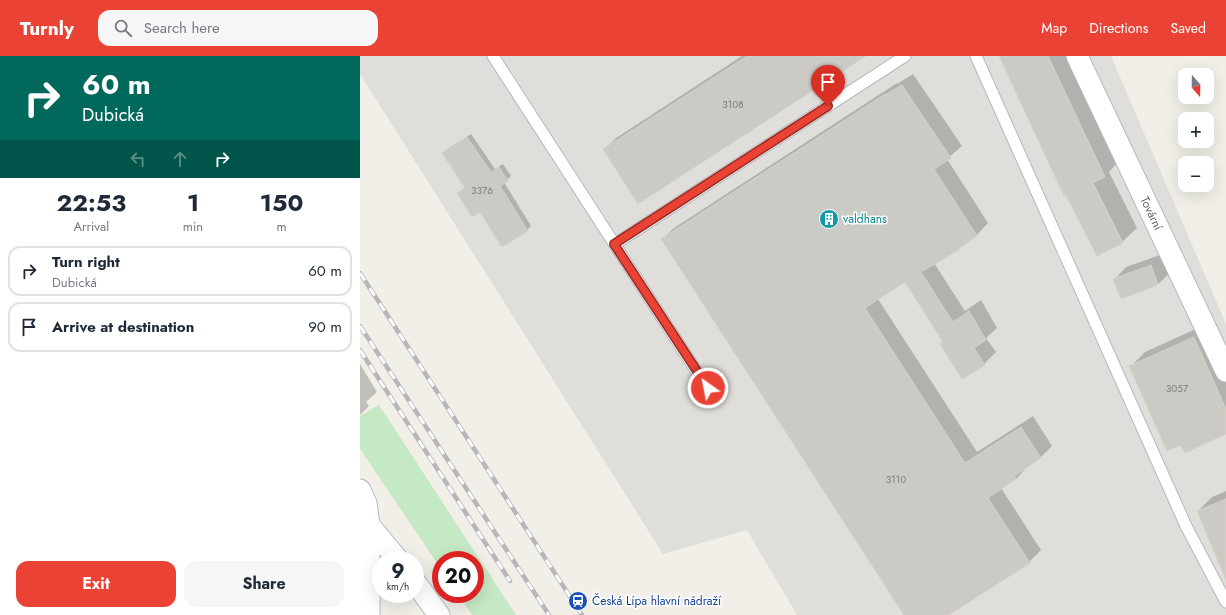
<!DOCTYPE html>
<meta charset="utf-8">
<style>
:root{--surface:#fff;--page:#f6f6f7;--text:#1f2937;--muted:#747a83;--line:#e0e1e3;--accent:#ea4335}
body{margin:0;font-family:Jost,sans-serif;background:var(--page);color:var(--text);height:100vh;display:flex;flex-direction:column;font-size:15px;white-space:nowrap}
*{box-sizing:border-box;margin:0}
p{font-size:13px;color:var(--muted)}
.icon{flex:none;width:22px;height:22px;fill:none;stroke:currentColor;stroke-width:2;stroke-linecap:round;stroke-linejoin:round}
.map{position:relative;flex:1;overflow:hidden}
.side{display:flex;flex-direction:column;background:var(--surface);width:360px}
.side>*{flex:none}
.top-card{background:#00695c;color:#fff;overflow:hidden}
.needle{width:26px;rotate:160deg}
.buttons{position:absolute;left:818px;top:12px;display:grid;gap:8px}
.buttons a{display:grid;place-items:center;width:36px;height:36px;border-radius:8px;background:var(--surface);box-shadow:0 4px 16px #0002;font-size:20px}
.speed{position:absolute;left:12px;top:495px;display:flex;gap:8px;font-size:20px;font-weight:700;text-align:center}
.speed>*{display:grid;place-content:center;width:52px;height:52px;border-radius:50%;background:var(--surface);box-shadow:0 4px 16px #0002;line-height:1}
.speed small{font-size:10px;font-weight:400}
.speed .limit{border:6px solid #d22;background:#fff;color:#111}
.pin{position:absolute;display:grid;place-items:center;width:34px;height:34px;color:#fff;margin:-41px -17px;border-radius:50% 50% 50% 0;rotate:-45deg;box-shadow:0 0 4px #0007}
.pin .icon{rotate:45deg}
.me{position:absolute;width:44px;margin:-22px;rotate:327deg;stroke-linejoin:round;filter:drop-shadow(0 0 3px #0008)}
.turn{display:flex;align-items:center;gap:14px;height:84px;padding:0 16px;font-size:18px}
.turn .icon{width:52px;height:52px;stroke-width:2.5}
.turn b{display:block;font-size:28px;line-height:34px}
.lanes{display:flex;align-items:center;height:38px;padding:0 16px;background:#0003;justify-content:center;gap:20px;direction:ltr}
.lanes .off{opacity:.35}
.eta{display:flex;justify-content:space-evenly;align-items:center;height:68px;text-align:center}
.eta b{font-size:24px;font-weight:700;line-height:28px}
.button{display:flex;gap:8px;margin-top:auto;padding:8px 16px}
.button a{flex:1;height:46px;border-radius:12px;background:var(--accent);color:#fff;font-size:16px;font-weight:700;line-height:46px;text-align:center}
.button a+a{background:var(--page);color:var(--text)}
ul{padding:0;list-style:none}
li{display:flex;align-items:center;gap:12px;height:50px;margin:0 8px 6px;padding:0 8px;border:2px solid var(--line);border-radius:12px}
li div{flex:1}
li b{display:block;font-size:15px}
li em{font-style:normal}
header{display:flex;align-items:center;gap:24px;box-sizing:border-box;height:56px;padding:0 20px;background:var(--accent);color:#fff}
header strong{font-size:19px}
nav{display:flex;gap:22px;margin-inline-start:auto;font-size:14px}
.search{width:280px;height:36px;background:var(--page);display:flex;align-items:center;gap:10px;box-sizing:border-box;padding:0 14px;border-radius:12px;color:var(--muted);font-size:15px}
main{display:flex;flex:1;min-height:0}
.map>svg:first-child{display:block}
.industrial{fill:#e0deda}
.green{fill:#c5e8c5}
.shadow{fill:#0003}
.building{fill:#cccac5;stroke:#d6d1c6}
.lines{fill:none;stroke-linecap:round;stroke-linejoin:round}
.service-casing{stroke:#b5b8bc;stroke-width:13}
.minor-casing{stroke:#b5b8bc;stroke-width:23}
.service{stroke:#fff;stroke-width:11}
.minor{stroke:#fff;stroke-width:21}
.rail-casing{stroke:#b6b7b8;stroke-width:4.5}
.rail{stroke:#fff;stroke-width:3;stroke-dasharray:9;stroke-linecap:butt}
.route-casing{stroke:#982c22;stroke-width:10}
.route{stroke:#ea4335;stroke-width:7}
.labels{text-anchor:middle;dominant-baseline:central;stroke-width:3;stroke-linejoin:round;paint-order:stroke}
.number-label{font-size:10px;fill:#7a7d7f}
.street-label{font-size:12px;fill:#5f6368;stroke:#fff}
.culture-label{font-size:12px;fill:#0d838f;stroke:#fff;text-anchor:start}
.transit-label{font-size:12px;fill:#164399;stroke:#fff;text-anchor:start}
</style>
<header>
<strong>Turnly</strong>
<div class="search"><svg class="icon" aria-label="search" viewBox="0 0 24 24"><circle cx="10" cy="10" r="6"/><path d="M15 15l6 6"/></svg>Search here</div>
<nav><a>Map</a><a>Directions</a><a>Saved</a></nav>
</header>
<main>
<section class="side">
<div class="top-card">
<div class="turn"><svg class="icon" aria-label="right" viewBox="0 0 24 24"><path d="M7 20v-9h11M14 6l5 5-5 5"/></svg><div><b>60 m</b>Dubická</div></div>
<div class="lanes"><svg class="icon off" aria-label="left" viewBox="0 0 24 24"><path d="M17 20v-9H6M10 6l-5 5 5 5"/></svg><svg class="icon off" aria-label="ahead" viewBox="0 0 24 24"><path d="M12 20V5M6 11l6-6 6 6"/></svg><svg class="icon" aria-label="right" viewBox="0 0 24 24"><path d="M7 20v-9h11M14 6l5 5-5 5"/></svg></div>
</div>
<div class="eta">
<div><b>22:53</b><p>Arrival</p></div>
<div><b>1</b><p>min</p></div>
<div><b>150</b><p>m</p></div>
</div>
<ul>
<li><svg class="icon" aria-label="right" viewBox="0 0 24 24"><path d="M7 20v-9h11M14 6l5 5-5 5"/></svg><div><b>Turn right</b><p>Dubická</p></div><em>60 m</em></li>
<li><svg class="icon" aria-label="arrive" viewBox="0 0 24 24"><path d="M6 21V4h12l-3 4 3 4H6"/></svg><div><b>Arrive at destination</b></div><em>90 m</em></li>
</ul>
<div class="button"><a>Exit</a><a>Share</a></div>
</section>
<div class="map">
<svg width="866" height="559" viewBox="0 0 866 559">
<rect width="100%" height="100%" fill="#f1efe8"/>
<path class="industrial" d="M0 0H751L866 268V559H437L387 474 303 498 0 18Z"/>
<path class="green" d="M19 349 156 559H112L98 538H115V504H81V513L0 393V360Z"/>
<g class="shadow">
<path d="M382 0H504L244 94 256 82Z"/>
<path d="M641 0H709L758 106 749 116 777 172 762 186Z"/>
<path d="M553 18 602 90 587 103 628 167 617 179 605 187 599 192 574 207 605 255 621 244 637 272 626 282 636 296 624 308 584 285 546 225 518 243 617 396 673 360 692 390 681 401 667 410V411L656 423 641 432 681 494 669 506 587 559H545L302 183 314 172 537 27V28Z"/>
<path d="M111 78 135 113 143 108 151 120 144 126 171 170 167 174 120 154 98 137 106 131 83 97 87 93Z"/>
<path d="M803 198 810 217 798 228 762 242 755 223 766 211Z"/>
<path d="M849 267 866 305V377L822 388 770 311 785 296Z"/>
<path d="M0 308 17 336 6 346 9 350 0 359Z"/>
<path d="M866 435V521L838 455 852 441Z"/>
</g>
<g class="building">
<path d="M387 0H506L278 148 243 93Z"/>
<path d="M639 0H688L745 121 733 127 763 187 737 200 706 139 704 140Z"/>
<path d="M542 29 591 102 574 113 617 180 599 192 600 193 561 216 593 266 609 255 626 284 614 292 625 309 602 323 580 288 583 286 545 226 505 252 605 407 661 371 681 402 654 420 656 423 628 442 670 507 589 559H544L301 183 525 38V39Z"/>
<path d="M107 81 131 116 139 111 148 125 140 130 168 175 142 191 120 156 112 161 97 137 105 132 82 97Z"/>
<path d="M791 209 798 229 761 243 753 223Z"/>
<path d="M834 281 866 353V378L825 397 821 389 807 395 769 310Z"/>
<path d="M866 443V524L837 455Z"/>
</g>
<g class="lines">
<defs>
<g id="service">
<path d="M133 0 348 333"/>
<path d="M616 0 826 470 866 546"/>
<path d="M255 188 545 0"/>
</g>
<g id="minor">
<path id="s1" d="M717 0 866 315"/>
<path d="M0 434 6 447 9 469V559"/>
<path d="M9 469 38 504"/>
<path d="M55 526 79 559"/>
</g>
</defs>
<use href="#service" class="service-casing"/>
<use href="#minor" class="minor-casing"/>
<use href="#service" class="service"/>
<use href="#minor" class="minor"/>
<defs>
<g id="rail">
<path d="M0 217 222 559"/>
<path d="M0 270 189 559"/>
<path d="M0 294 150 525"/>
</g>
</defs>
<use href="#rail" class="rail-casing"/>
<use href="#rail" class="rail"/>
</g>
<g class="lines">
<defs>
<path id="route" d="M348 332 254 188 468 50"/>
</defs>
<use href="#route" class="route-casing"/>
<use href="#route" class="route"/>
</g>
<defs>
<symbol id="building-disc" viewBox="-11 -11 22 22"><circle r="9.5" fill="#0f9aa8" stroke="#fff"/><path d="M-4-6H4V6H1V3H-1V6H-4ZM-2.5-4.3h1.7v1.8h-1.7ZM.8-4.3h1.7v1.8H.8ZM-2.5-1h1.7V.8h-1.7ZM.8-1h1.7V.8H.8Z" fill="#fff"/></symbol>
<symbol id="station-disc" viewBox="-11 -11 22 22"><circle r="9.5" fill="#1a4fb4" stroke="#fff"/><path d="M-3-6H3Q5-6 5-4V2Q5 4 3 4L4.5 6H3L1.5 4h-3L-3 6H-4.5L-3 4Q-5 4-5 2V-4Q-5-6-3-6ZM-3.5-4v3h7v-3ZM-3.5 1v1.5H-2V1ZM2 1v1.5H3.5V1Z" fill="#fff"/></symbol>
</defs>
<g fill-rule="evenodd">
<use href="#building-disc" x="458" y="152" width="22" height="22"/>
<use href="#station-disc" x="207" y="534" width="22" height="22"/>
</g>
<g class="labels">
<g class="number-label">
<text x="373" y="48">3108</text>
<text x="122" y="134">3376</text>
<text x="817" y="332">3057</text>
<text x="536" y="423">3110</text>
</g>
<g class="street-label">
<text stroke="none"><textPath href="#s1" startOffset="174">Tovární</textPath></text>
</g>
<g class="culture-label">
<text x="483" y="163">valdhans</text>
</g>
<g class="transit-label">
<text x="232" y="545">Česká Lípa hlavní nádraží</text>
</g>
</g>
</svg>
<div class="buttons">
<a><svg class="needle" viewBox="-14 -14 28 28"><path d="M0-13l5 13h-10z" fill="#e53935"/><path d="M0 13l5-13h-10z" fill="#747a83"/></svg></a>
<a>+</a>
<a>−</a>
</div>
<div class="speed"><div>9<small>km/h</small></div><div class="limit">20</div></div>
<div class="pin" style="left:468px;top:50px;background:#d93025"><svg class="icon" aria-label="arrive" viewBox="0 0 24 24"><path d="M6 21V4h12l-3 4 3 4H6"/></svg></div>
<svg class="me" style="left:348px;top:332px" viewBox="-20 -20 40 40"><circle r="17" fill="#ea4335" stroke="#fff" stroke-width="3"/><path d="M0-11L8 9 0 5-8 9z" fill="#fff"/></svg>
</div>
</main>
